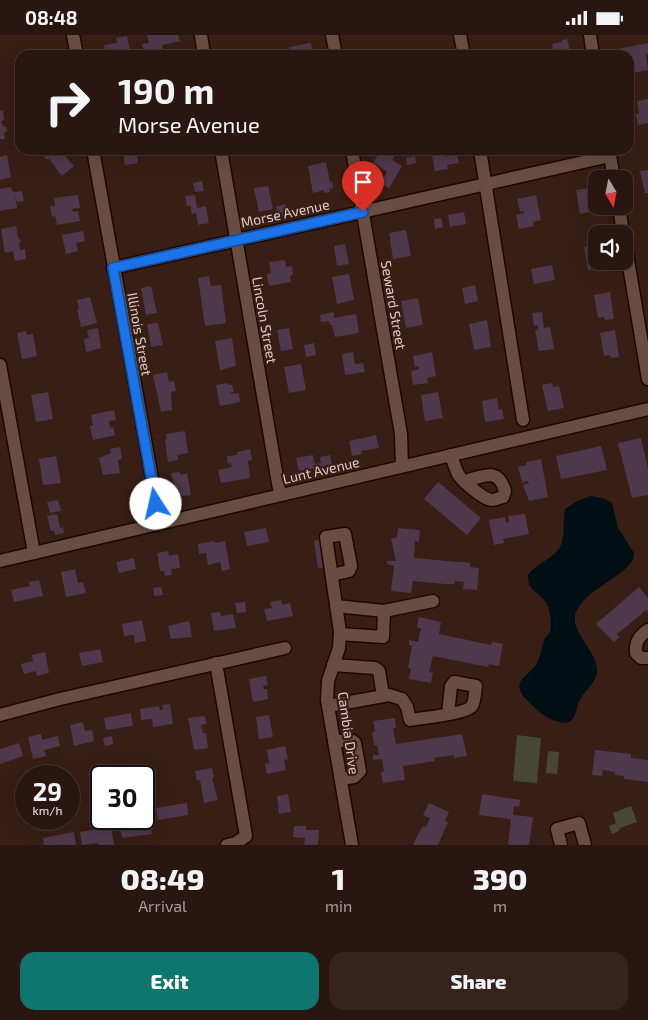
<!DOCTYPE html>
<style>
:root{--surface:#2a1610;--page:#36231e;--text:#f1f3f6;--muted:#a59f9f;--line:#463530;--accent:#0f766e}
body{margin:0;font-family:"Exo 2",sans-serif;background:var(--page);color:var(--text);height:100vh;display:flex;flex-direction:column;font-size:19px;white-space:nowrap}
*{box-sizing:border-box;margin:0}
p{font-size:16px;color:var(--muted)}
.icon{flex:none;width:28px;height:28px;fill:none;stroke:currentColor;stroke-width:2;stroke-linecap:round;stroke-linejoin:round}
.map{position:relative;height:810px;overflow:hidden}
.side{display:flex;flex-direction:column;background:var(--surface);flex:1}
.side>*{flex:none}
.banner{position:absolute;left:15px;top:15px;width:619px;height:105px;border-radius:15px;box-shadow:0 5px 20px #0002,0 0 0 1px var(--line);background:#2a1610;color:var(--text);overflow:hidden}
.needle{width:32px;rotate:170deg}
.tools{position:absolute;left:588px;top:135px;display:grid;gap:10px}
.tools a{display:grid;place-items:center;width:45px;height:45px;border-radius:10px;background:var(--surface);box-shadow:0 5px 20px #0002,0 0 0 1px var(--line);font-size:25px}
.speed{position:absolute;left:15px;top:730px;display:flex;gap:10px;font-size:25px;font-weight:700;text-align:center}
.speed>*{display:grid;place-content:center;width:65px;height:65px;border-radius:50%;background:var(--surface);box-shadow:0 5px 20px #0002,0 0 0 1px var(--line);line-height:1}
.speed small{font-size:12px;font-weight:400}
.speed .limit{border:2px solid #111;border-radius:8px;background:#fff;color:#111}
.pin{position:absolute;display:grid;place-items:center;width:42px;height:42px;color:#fff;margin:-51px -21px;border-radius:50% 50% 50% 0;rotate:-45deg;box-shadow:0 0 5px #0007}
.pin .icon{rotate:45deg}
.me{position:absolute;width:55px;margin:-28px;rotate:350deg;stroke-linejoin:round;filter:drop-shadow(0 0 4px #0008)}
.turn{display:flex;align-items:center;gap:18px;height:105px;padding:0 20px;font-size:22px}
.turn .icon{width:65px;height:65px;stroke-width:2.5}
.turn b{display:block;font-size:35px;line-height:42px}
.eta{display:flex;justify-content:space-evenly;align-items:center;height:85px;text-align:center}
.eta b{font-size:30px;font-weight:800;line-height:35px}
.cta{display:flex;gap:10px;margin-top:auto;padding:10px 20px}
.cta a{flex:1;height:58px;border-radius:15px;background:var(--accent);color:#fff;font-size:20px;font-weight:800;line-height:58px;text-align:center}
.cta a+a{background:var(--page);color:var(--text)}
.status{display:flex;justify-content:space-between;align-items:center;height:35px;padding:0 25px;background:var(--surface);direction:ltr}
.status svg{height:14px;fill:currentColor}
.map>svg:first-child{display:block}
.green{fill:#474833}
.water{fill:#000f14}
.building{fill:#4f384b}
.lines{fill:none;stroke-linecap:round;stroke-linejoin:round}
.minor-casing{stroke:#1e0702;stroke-width:15}
.minor{stroke:#6a4d42;stroke-width:12}
.route-casing{stroke:#114b97;stroke-width:12}
.route{stroke:#1a73e8;stroke-width:9}
.labels{text-anchor:middle;dominant-baseline:central;stroke-width:4.5;stroke-linejoin:round;paint-order:stroke}
.street-label{font-size:14px;fill:#dfcdc7;stroke:#381e15}
</style>
<div class="status"><b>08:48</b><svg viewBox="0 0 49 12"><path d="M0 12V9h3v3zM5 12V6h3v6zM10 12V3h3v9zM15 12V0h3v12zM26 1h20v11H26zM47 4h2v5h-2z"/></svg></div>
<div class="map">
<svg width="648" height="810" viewBox="0 0 648 810">
<rect width="100%" height="100%" fill="#381e15"/>
<g class="green">
<path d="M517 700 541 703 537 748 513 746Z"/>
<path d="M548 716 559 717 557 739 546 738Z"/>
<path d="M631 771 637 787 620 793 619 796 612 799 609 791 616 788 613 778Z"/>
</g>
<path class="water" d="M591 461 605 464 612 468 618 493 634 518 633 525C619 545 589 553 577 575 566 595 599 616 597 637 596 649 582 657 578 669 574 685 572 692 553 685 543 682 532 670 524 662 510 645 532 639 537 628 541 620 542 611 545 603 547 601 549 599 550 597 552 590 550 573 546 567 542 561 533 557 530 551 528 548 528 543 528 540 537 527 558 523 562 507 565 496 563 484 565 474L577 466Z"/>
<g class="building">
<path d="M147 0H178L180 6 162 10 164 20H145L142 9 149 8Z"/>
<path d="M127 1 131 20H106L104 10 117 8 116 3Z"/>
<path d="M567 4 571 20H554L552 9 562 7V5Z"/>
<path d="M311 8 313 20H291L289 12Z"/>
<path d="M648 8V19H646L648 35 632 38 629 20H620L618 14Z"/>
<path d="M648 64V88L638 90 636 79 639 78 637 66Z"/>
<path d="M3 75 4 85 1 86 3 91 6 92 7 96 4 98 5 104H0V76Z"/>
<path d="M44 115H69L65 118V121L74 131 62 141 49 124H45Z"/>
<path d="M118 115H136L138 128 125 130 123 117 118 118Z"/>
<path d="M249 115H266V116L250 121Z"/>
<path d="M381 115H398L392 125 402 131 389 153 380 148 387 137 373 128Z"/>
<path d="M444 115 445 122 457 120 459 128 447 130 448 134 435 136 431 116Z"/>
<path d="M7 120 11 142 0 145V122Z"/>
<path d="M415 121 416 128 407 130 406 123Z"/>
<path d="M326 127 330 147 332 146 333 153 329 154 330 157 324 158V155L313 158 308 131Z"/>
<path d="M648 135V158H645L640 136Z"/>
<path d="M202 146 204 156 195 157 193 148Z"/>
<path d="M268 151 273 174 259 177 254 153Z"/>
<path d="M11 152 12 156 15 157 22 156 24 166 17 167 15 160 17 173 0 176V154Z"/>
<path d="M590 153 593 176 580 179 576 155Z"/>
<path d="M78 160 80 173 72 174 73 177 78 176 80 186 57 190 55 181 52 182 50 171H55L54 163Z"/>
<path d="M195 160 197 173 206 171 209 188 198 190 196 178 192 179 190 170 187 171 185 161Z"/>
<path d="M536 160 541 185 533 187 534 191 519 194 516 180 524 178V176H520L517 164Z"/>
<path d="M285 169 288 180 279 183 276 172Z"/>
<path d="M464 177 466 189 450 192 448 180Z"/>
<path d="M441 183 443 192 435 194 434 184Z"/>
<path d="M16 191 18 202 21 206 19 208 20 215 25 214 26 224 15 226 13 216 5 218 1 194Z"/>
<path d="M406 195 411 221 393 224 389 198Z"/>
<path d="M83 196 85 206 76 208 78 216 66 219 62 200Z"/>
<path d="M345 209 349 229 337 231 334 211Z"/>
<path d="M596 210V226H600L601 233 588 235 584 212Z"/>
<path d="M285 225 286 232 292 231 293 240 290 241 291 247 269 251 267 239 271 238 269 227Z"/>
<path d="M552 230 555 245 534 249 531 234Z"/>
<path d="M349 239 354 265 337 269 332 242Z"/>
<path d="M209 241 211 251 221 250 226 288 205 291 198 243Z"/>
<path d="M475 250 478 266 465 269 462 253Z"/>
<path d="M151 251 157 278 146 280 141 253Z"/>
<path d="M610 257 614 284 605 285 604 282 598 283 594 260Z"/>
<path d="M90 262 97 288 81 292 77 274H79L77 265Z"/>
<path d="M418 263 423 290 406 293 401 266Z"/>
<path d="M334 277V283L356 279 359 298 335 302 332 290H330L329 286 321 287 320 280Z"/>
<path d="M542 277 544 293 550 292 554 314 539 316 535 295H538V290L534 291 532 278Z"/>
<path d="M487 285 491 312 474 315 469 289Z"/>
<path d="M158 288 163 310 151 312 147 289Z"/>
<path d="M98 293 101 313 86 317 84 304 89 303 87 295Z"/>
<path d="M289 293 293 314 281 316 277 295Z"/>
<path d="M615 295 619 322 611 323 610 320 604 321 600 298Z"/>
<path d="M26 296 27 300 33 299 37 321 22 324 17 298Z"/>
<path d="M232 303 236 331 220 335 215 306Z"/>
<path d="M314 308 316 320 306 322 304 310Z"/>
<path d="M353 317 355 329 363 328 365 337 345 340 342 319Z"/>
<path d="M432 317 436 341 427 343 428 348 413 350 411 336 419 334V331L415 332 413 321Z"/>
<path d="M301 329 306 355 289 358 284 332Z"/>
<path d="M167 337 169 347 174 346 176 356 171 357 172 375 161 377 153 340Z"/>
<path d="M228 348 229 350H232L234 357 230 358V359L239 358 240 367 220 371 216 350Z"/>
<path d="M552 348 553 352 559 351 564 373 548 376 542 350Z"/>
<path d="M48 357 53 384 36 387 31 360Z"/>
<path d="M438 357 443 383 425 386 421 360Z"/>
<path d="M497 363 499 375 502 374 504 384 485 387 482 366Z"/>
<path d="M114 375 116 385 109 386 110 393 113 392 115 400 93 405 90 391 93 390 91 380Z"/>
<path d="M185 396 188 418 177 420 178 425 168 427 165 405 167 404 166 399Z"/>
<path d="M376 400 379 413 361 416 362 419 352 421 349 406Z"/>
<path d="M641 403 648 434V460L632 463 618 408Z"/>
<path d="M601 411 607 435 561 444 556 421Z"/>
<path d="M120 412 122 424 118 425 120 438 103 440 99 423 111 418 110 414Z"/>
<path d="M250 414 252 425 248 426 250 443 221 448 218 435 232 432 231 428 228 429 227 421 237 420V417Z"/>
<path d="M313 420 315 429 321 428 320 422 330 420 332 430 299 436 296 423Z"/>
<path d="M56 421 61 448 43 450 39 424Z"/>
<path d="M541 424 548 462 529 466 523 450 529 448 528 446 522 447 518 432 527 430 526 427Z"/>
<path d="M180 437 181 440 187 438 191 460 177 462 171 438Z"/>
<path d="M438 447 481 483 467 500 424 464Z"/>
<path d="M58 465 61 476 50 478 47 467Z"/>
<path d="M57 479 60 493 63 492 64 498 55 500 54 496H51L47 481Z"/>
<path d="M525 479 529 499 503 504 504 508 494 510 489 485 505 482 506 488 509 487 508 481Z"/>
<path d="M266 493 269 507 247 511 244 497Z"/>
<path d="M398 493 420 495 419 507 415 506 414 523 470 528V532L479 533 477 555 463 554 464 547 455 546V549H445L413 546 411 558 391 556 394 531 387 529V526H396L391 504 397 502Z"/>
<path d="M321 504 326 532 318 533 314 506Z"/>
<path d="M214 506 215 508 225 506 230 534 222 536 220 527 208 530 206 518 199 519 198 509Z"/>
<path d="M168 516 169 521 178 519 180 533 171 534 172 540 165 541 164 536H160L157 518Z"/>
<path d="M134 523 136 534 119 538 116 527Z"/>
<path d="M75 534 78 548 83 547 86 558 66 562 61 537Z"/>
<path d="M39 545 43 561 14 567 11 555 30 551 29 547Z"/>
<path d="M161 552 163 560 154 561 153 553Z"/>
<path d="M639 552 648 563V577L646 575 617 599 620 602 614 607 596 589Z"/>
<path d="M281 565 282 570 290 568 293 581 267 586 264 574 272 573 270 567Z"/>
<path d="M245 567 246 577 237 578 235 568Z"/>
<path d="M220 577 221 581 233 579 236 593 214 596 211 578Z"/>
<path d="M419 582 441 587 439 599 491 610 492 607 503 609 499 631 489 629 488 632 433 621 429 637 433 638 431 648 409 644 411 634 408 633 412 611 409 610V605L418 607 421 593H417Z"/>
<path d="M142 585 146 606 135 608 134 600 124 601 122 589Z"/>
<path d="M189 586 192 602 171 604 168 591Z"/>
<path d="M100 614 103 627 82 631 79 618Z"/>
<path d="M45 617 49 638 37 641 36 636 24 639 21 629 33 626 32 620Z"/>
<path d="M266 641 268 650 263 651 264 654H267L268 664 253 667 249 644Z"/>
<path d="M170 669 173 689 153 692 152 684 141 685 140 674 159 671 160 675H163L162 670Z"/>
<path d="M131 678 133 691 106 695 104 683Z"/>
<path d="M269 680 273 702 259 704 256 682Z"/>
<path d="M205 681 206 689 201 690 203 698H206L208 713 194 715 188 683Z"/>
<path d="M395 683 396 693H393L396 709 462 699 467 721 454 723V720L434 723 435 726 403 731 405 745 383 748 381 737H384L382 724 373 725V720H379L377 710H374L372 697H375L373 686Z"/>
<path d="M83 687 85 696 92 695 94 706 74 711 70 690Z"/>
<path d="M41 699 42 705 58 701 60 711 44 715 46 721 33 724 28 702Z"/>
<path d="M112 701 113 709 105 711 103 703Z"/>
<path d="M19 708 23 721 0 729V714Z"/>
<path d="M285 711 288 724 284 725 286 735 267 739 265 729 269 728 267 715Z"/>
<path d="M595 715 631 719V723L648 725V747L624 744V741L615 740V737L603 735 602 741 592 740Z"/>
<path d="M212 733 214 743H212L218 765 204 768 200 745 197 746 195 736Z"/>
<path d="M288 759 291 777 279 779 277 761Z"/>
<path d="M482 759 520 765 519 772 514 771 513 780 533 782 529 810H508L511 784 479 780Z"/>
<path d="M187 768 188 780 158 785 156 773Z"/>
<path d="M429 768 449 777 445 786 448 787 438 810H413L418 799 423 791 426 792 430 783 423 780Z"/>
<path d="M150 783 152 799 122 803 120 792 139 789V785Z"/>
<path d="M294 791H306V795H319L318 810H304L305 803 293 802Z"/>
<path d="M111 792 114 810H98V808L82 810 80 797Z"/>
<path d="M74 797 76 810H44L43 803Z"/>
</g>
<g class="lines">
<defs>
<g id="minor">
<path d="M73 0 77 20"/>
<path d="M201 0 204 20"/>
<path d="M332 0 336 20"/>
<path d="M460 0 464 20"/>
<path d="M590 0 593 20"/>
<path d="M93 115 160 488"/>
<path d="M221 115 280 460"/>
<path d="M352 115 401 399 402 431"/>
<path d="M480 115 523 385"/>
<path d="M609 115 614 144"/>
<path d="M619 171 623 199"/>
<path d="M624 201 648 344"/>
<path d="M113 233 610 121"/>
<path d="M0 330 34 518"/>
<path d="M451 420C453 426 455 433 458 439 461 445 484 465 492 465 495 465 499 463 503 462L505 456C498 432 484 441 465 446"/>
<path d="M0 526 648 374"/>
<path d="M332 540 349 536 351 531 345 499 326 502 340 597 339 613 328 646 327 665 352 810"/>
<path d="M336 571 384 576 383 602 340 599"/>
<path d="M384 576 433 566"/>
<path d="M648 595C639 601 635 607 636 618L641 623H648"/>
<path d="M216 628 246 801 236 808 227 810"/>
<path d="M333 630 375 633 379 636 383 661"/>
<path d="M328 671 389 660 402 664 407 672 410 685C421 683 466 679 472 671 475 666 475 657 476 651L454 647 451 651 448 679"/>
<path d="M0 680 60 664 285 613"/>
<path d="M334 706H353L355 708 360 736 354 742 341 744"/>
<path d="M561 810 557 794 579 788 585 810"/>
</g>
</defs>
<use href="#minor" class="minor-casing"/>
<use href="#minor" class="minor"/>
</g>
<g class="lines">
<defs>
<path id="route" d="M156 469 113 233 363 177"/>
</defs>
<use href="#route" class="route-casing"/>
<use href="#route" class="route"/>
</g>
<g class="labels">
<g class="street-label">
<text transform="translate(285 178) rotate(-12)">Morse Avenue</text>
<text transform="translate(394 270) rotate(80)">Seward Street</text>
<text transform="translate(265 285) rotate(80)">Lincoln Street</text>
<text transform="translate(140 299) rotate(80)">Illinois Street</text>
<text transform="translate(321 435) rotate(-13)">Lunt Avenue</text>
<text transform="translate(349 698) rotate(82)">Cambia Drive</text>
</g>
</g>
</svg>
<div class="tools">
<a><svg class="needle" viewBox="-14 -14 28 28"><path d="M0-13l5 13h-10z" fill="#e53935"/><path d="M0 13l5-13h-10z" fill="#a59f9f"/></svg></a>
<a><svg class="icon" aria-label="sound" viewBox="0 0 24 24"><path d="M4 9h4l5-4v14l-5-4H4zM17 9q2 3 0 6"/></svg></a>
</div>
<div class="speed"><div>29<small>km/h</small></div><div class="limit">30</div></div>
<div class="pin" style="left:363px;top:177px;background:#d93025"><svg class="icon" aria-label="arrive" viewBox="0 0 24 24"><path d="M6 21V4h12l-3 4 3 4H6"/></svg></div>
<svg class="me" style="left:156px;top:469px" viewBox="-20 -20 40 40"><circle r="19" fill="#fff"/><path d="M0-13L10 11 0 6-10 11z" fill="#1a73e8"/></svg>
<div class="banner">
<div class="turn"><svg class="icon" aria-label="right" viewBox="0 0 24 24"><path d="M7 20v-9h11M14 6l5 5-5 5"/></svg><div><b>190 m</b>Morse Avenue</div></div>
</div>
</div>
<section class="side">
<div class="eta">
<div><b>08:49</b><p>Arrival</p></div>
<div><b>1</b><p>min</p></div>
<div><b>390</b><p>m</p></div>
</div>
<div class="cta"><a>Exit</a><a>Share</a></div>
</section>
